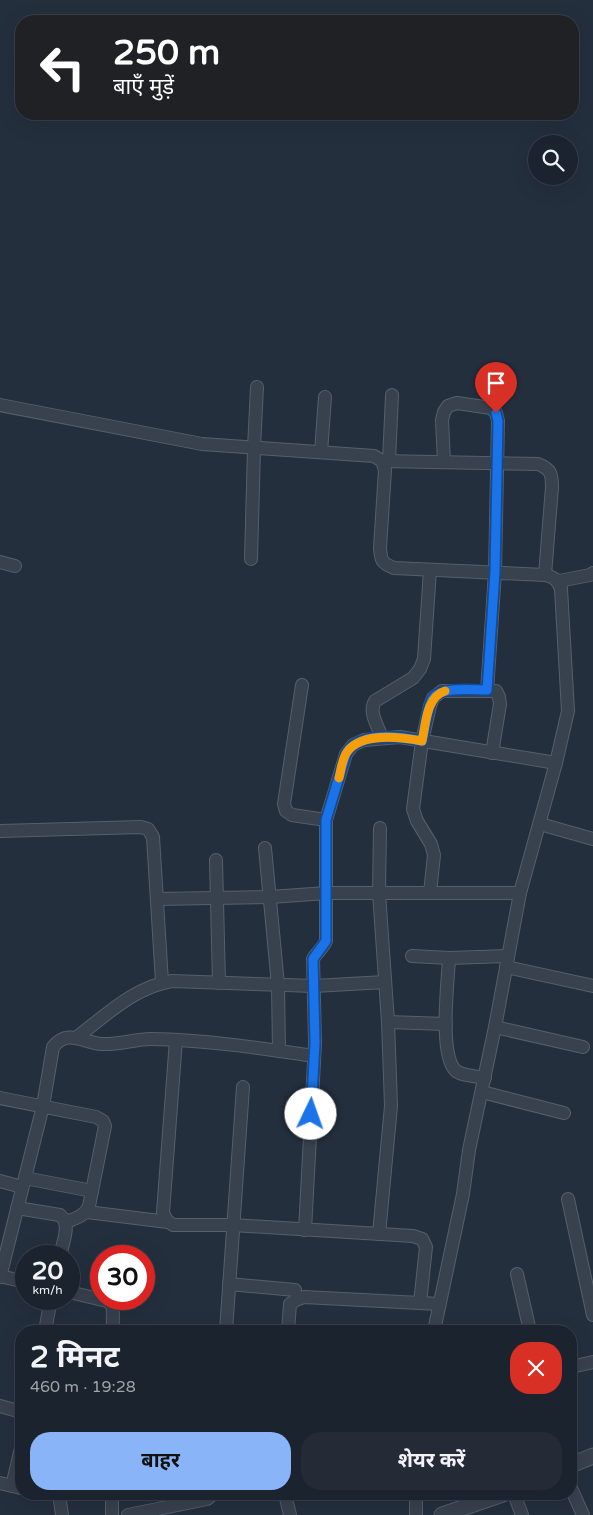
<!DOCTYPE html>
<html lang="hi">
<meta charset="utf-8">
<style>
:root{--surface:#1b232e;--page:#242b36;--text:#f1f3f6;--muted:#a0a4aa;--line:#39404a;--accent:#8ab4f8}
body{margin:0;font-family:"Varela Round","Noto Sans Devanagari",sans-serif;background:var(--page);color:var(--text);height:100vh;display:flex;flex-direction:column;font-size:19px;white-space:nowrap}
*{box-sizing:border-box;margin:0}
p{font-size:16px;color:var(--muted)}
.icon{flex:none;width:28px;height:28px;fill:none;stroke:currentColor;stroke-width:2;stroke-linecap:round;stroke-linejoin:round}
.map{position:relative;flex:1;overflow:hidden}
.drawer{position:absolute;left:15px;top:1325px;width:562px;height:175px;display:flex;flex-direction:column;background:var(--surface);border-radius:20px;box-shadow:0 5px 20px #0002,0 0 0 1px var(--line)}
.drawer>*{flex:none}
.top-card{position:absolute;left:15px;top:15px;width:564px;height:105px;border-radius:20px;box-shadow:0 5px 20px #0002,0 0 0 1px var(--line);background:#202124;color:#fff;overflow:hidden}
.controls{position:absolute;left:528px;top:135px;display:grid;gap:10px}
.controls a{display:grid;place-items:center;width:50px;height:50px;border-radius:50%;background:var(--surface);box-shadow:0 5px 20px #0002,0 0 0 1px var(--line);font-size:25px}
.speed{position:absolute;left:15px;top:1245px;display:flex;gap:10px;font-size:25px;font-weight:700;text-align:center}
.speed>*{display:grid;place-content:center;width:65px;height:65px;border-radius:50%;background:var(--surface);box-shadow:0 5px 20px #0002,0 0 0 1px var(--line);line-height:1}
.speed small{font-size:12px;font-weight:400}
.speed .limit{border:8px solid #d22;background:#fff;color:#111}
.pin{position:absolute;display:grid;place-items:center;width:42px;height:42px;color:#fff;margin:-51px -21px;border-radius:50% 50% 50% 0;rotate:-45deg;box-shadow:0 0 5px #0007}
.pin .icon{rotate:45deg}
.me{position:absolute;width:55px;margin:-28px;rotate:3deg;stroke-linejoin:round;filter:drop-shadow(0 0 4px #0008)}
.turn{display:flex;align-items:center;gap:18px;height:105px;padding:0 15px;font-size:22px}
.turn .icon{width:65px;height:65px;stroke-width:2.5}
.turn b{display:block;font-size:35px;line-height:42px}
.round{display:grid;place-items:center;flex:none;width:52px;height:52px;border-radius:20px;background:var(--page)}
.summary{display:flex;align-items:center;justify-content:space-between;height:85px;padding:0 15px}
h1{font-size:30px;font-weight:700;line-height:38px}
.cta{display:flex;gap:10px;margin-top:auto;padding:10px 15px}
.cta a{flex:1;height:58px;border-radius:20px;background:var(--accent);color:#111;font-size:20px;font-weight:700;line-height:58px;text-align:center}
.cta a+a{background:var(--page);color:var(--text)}
.map>svg:first-child{display:block}
.lines{fill:none;stroke-linecap:round;stroke-linejoin:round}
.minor-casing{stroke:#565f6c;stroke-width:14}
.tertiary-casing{stroke:#565f6c;stroke-width:17}
.minor{stroke:#38414e;stroke-width:12}
.tertiary{stroke:#38414e;stroke-width:15}
.route-casing{stroke:#114b97;stroke-width:12}
.route{stroke:#1a73e8;stroke-width:9}
.slow{stroke:#f59e0b;stroke-width:9}
</style>
<div class="map">
<svg width="593" height="1515" viewBox="0 0 593 1515">
<rect width="100%" height="100%" fill="#242f3e"/>
<g class="lines">
<defs>
<g id="minor">
<path d="M0 405 202 444 374 456 382 461 385 470 380 548C381 560 381 563 394 568L545 575C554 577 558 580 561 589L568 711 556 763 520 893 495 1027 469 1150 463 1194 434 1331"/>
<path d="M321 452 325 397"/>
<path d="M382 461 538 464C551 469 552 474 552 487L545 575"/>
<path d="M389 461 392 395"/>
<path d="M444 462 442 420 444 412 448 406 457 403 491 408 496 413 498 421 495 572 487 691"/>
<path d="M251 559 254 448 257 387"/>
<path d="M0 562 15 566"/>
<path d="M559 581 590 575 593 573"/>
<path d="M302 685 284 804 286 811 292 815 326 820"/>
<path d="M382 738C378 726 368 712 375 701L413 678 420 669 424 659 430 570"/>
<path d="M540 824 593 839"/>
<path d="M0 831 141 827 148 829 153 837 162 982"/>
<path d="M265 848 278 985 279 1051"/>
<path d="M216 860 219 983"/>
<path d="M430 893 434 855 431 844 417 821 413 809 422 741 430 706 433 698 442 691H496L499 697 500 704 492 753"/>
<path d="M157 899 270 897 327 893H520"/>
<path d="M412 956 449 958 508 956"/>
<path d="M449 958C448 981 439 1053 455 1070 461 1076 476 1076 485 1078"/>
<path d="M506 967 593 986"/>
<path d="M388 1022 446 1024"/>
<path d="M495 1027 583 1047"/>
<path d="M76 1038C105 1016 134 987 172 981L314 986 385 982"/>
<path d="M176 1040 163 1212C165 1219 167 1221 173 1225H232L413 1236 422 1239 426 1247 420 1303"/>
<path d="M482 1092 564 1113"/>
<path d="M0 1098 96 1117 103 1121 105 1126 89 1206C85 1216 76 1218 66 1222"/>
<path d="M25 1178 92 1191"/>
<path d="M0 1181 22 1187"/>
<path d="M568 1199 593 1315"/>
<path d="M17 1208 60 1215C72 1224 62 1244 60 1256"/>
<path d="M87 1212 168 1222"/>
<path d="M305 1230 315 1043 313 959C317 952 323 948 326 941V820L346 754 353 745 364 740 400 737 556 763"/>
<path d="M379 1234 391 1106 388 1022 379 893 380 828"/>
<path d="M517 1274 530 1331"/>
<path d="M0 1276 26 1282"/>
<path d="M0 1277 43 1106 53 1047C68 1028 83 1043 102 1044 118 1045 135 1039 151 1039 206 1040 260 1048 314 1056"/>
<path d="M229 1284 295 1290"/>
<path d="M69 1292 107 1301 112 1305C114 1313 112 1320 113 1328L117 1331"/>
<path d="M45 1331 51 1299"/>
<path d="M226 1331 243 1087"/>
<path d="M288 1331 290 1304 296 1300 304 1297 439 1304"/>
<path d="M571 1367 593 1362"/>
<path d="M0 1406 21 1412"/>
<path d="M0 1483 21 1488"/>
<path d="M12 1486 21 1448"/>
<path d="M571 1488 583 1515"/>
<path d="M59 1494 62 1515"/>
<path d="M112 1494V1515"/>
<path d="M285 1494 290 1515"/>
<path d="M514 1494 522 1515"/>
<path d="M128 1515 207 1499 213 1494"/>
<path d="M416 1515V1494"/>
</g>
<g id="tertiary">
<path d="M571 1465 593 1456"/>
<path d="M442 1515 503 1494"/>
</g>
</defs>
<use href="#minor" class="minor-casing"/>
<use href="#tertiary" class="tertiary-casing"/>
<use href="#minor" class="minor"/>
<use href="#tertiary" class="tertiary"/>
</g>
<g class="lines">
<defs>
<path id="route" d="M311 1114 315 1043 313 959 326 941V820L346 754C348 750 351 747 354 745 371 733 403 737 422 741 425 730 427 707 433 698 442 686 473 690 487 690L495 572 498 421 496 413"/>
</defs>
<use href="#route" class="route-casing"/>
<use href="#route" class="route"/>
<path class="slow" d="M339 778C341 770 342 759 347 752 361 732 401 737 422 741 426 724 426 697 445 691"/>
</g>
</svg>
<div class="controls">
<a><svg class="icon" aria-label="search" viewBox="0 0 24 24"><circle cx="10" cy="10" r="6"/><path d="M15 15l6 6"/></svg></a>
</div>
<div class="speed"><div>20<small>km/h</small></div><div class="limit">30</div></div>
<div class="pin" style="left:496px;top:413px;background:#d93025"><svg class="icon" aria-label="arrive" viewBox="0 0 24 24"><path d="M6 21V4h12l-3 4 3 4H6"/></svg></div>
<svg class="me" style="left:311px;top:1114px" viewBox="-20 -20 40 40"><circle r="19" fill="#fff"/><path d="M0-13L10 11 0 6-10 11z" fill="#1a73e8"/></svg>
<div class="top-card">
<div class="turn"><svg class="icon" aria-label="left" viewBox="0 0 24 24"><path d="M17 20v-9H6M10 6l-5 5 5 5"/></svg><div><b>250 m</b>बाएँ मुड़ें</div></div>
</div>
<section class="drawer">
<div class="summary"><div><h1>2 मिनट</h1><p>460 m · 19:28</p></div><a class="round" style="background:#d93025;color:#fff"><svg class="icon" aria-label="close" viewBox="0 0 24 24"><path d="M6 6l12 12M18 6L6 18"/></svg></a></div>
<div class="cta"><a>बाहर</a><a>शेयर करें</a></div>
</section>
</div>
